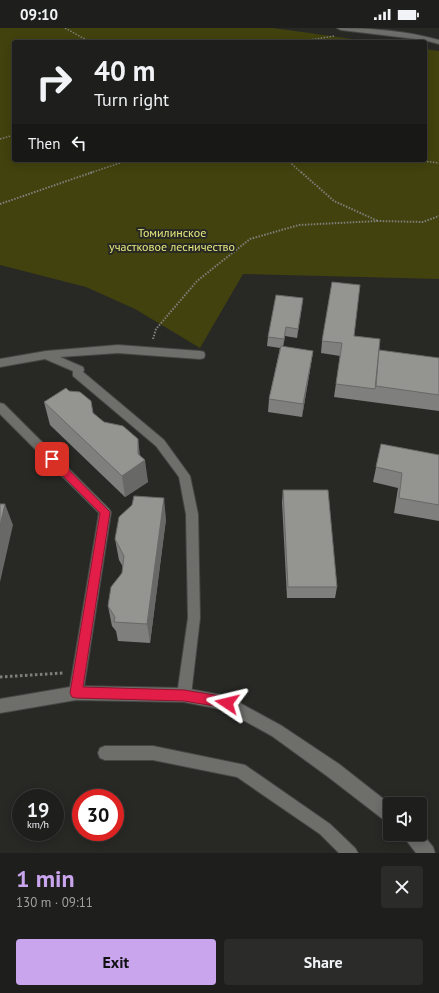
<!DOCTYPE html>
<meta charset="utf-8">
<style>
:root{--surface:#1e1e1c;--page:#2b2b29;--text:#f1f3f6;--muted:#a1a2a3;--line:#3c3c3b;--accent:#c9a5ee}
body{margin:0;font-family:"PT Sans",sans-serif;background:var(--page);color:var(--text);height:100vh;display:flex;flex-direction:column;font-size:15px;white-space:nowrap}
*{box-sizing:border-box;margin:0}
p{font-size:13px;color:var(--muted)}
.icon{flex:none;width:22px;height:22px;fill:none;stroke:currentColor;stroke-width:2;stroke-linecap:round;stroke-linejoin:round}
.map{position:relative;height:825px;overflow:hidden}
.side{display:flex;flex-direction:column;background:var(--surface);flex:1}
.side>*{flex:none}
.hud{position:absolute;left:12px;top:12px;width:415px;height:122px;border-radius:4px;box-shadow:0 2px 10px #0003,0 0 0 1px var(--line);background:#1e1e1c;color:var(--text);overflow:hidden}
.controls{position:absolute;left:383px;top:769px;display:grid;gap:8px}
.controls a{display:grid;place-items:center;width:44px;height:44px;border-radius:4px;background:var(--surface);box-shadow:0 2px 10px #0003,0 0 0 1px var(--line);font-size:20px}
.speed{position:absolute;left:12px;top:761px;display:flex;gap:8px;font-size:20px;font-weight:700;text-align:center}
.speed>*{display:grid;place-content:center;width:52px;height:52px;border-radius:50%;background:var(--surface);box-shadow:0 2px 10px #0003,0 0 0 1px var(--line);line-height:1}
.speed small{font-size:10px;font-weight:400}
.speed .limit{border:6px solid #d22;background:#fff;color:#111}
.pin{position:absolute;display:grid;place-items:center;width:34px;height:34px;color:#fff;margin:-17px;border-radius:8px;box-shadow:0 2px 6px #0006}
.me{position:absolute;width:44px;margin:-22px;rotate:280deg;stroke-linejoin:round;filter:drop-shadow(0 0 3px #0008)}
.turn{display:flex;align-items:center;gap:14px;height:84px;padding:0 16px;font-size:18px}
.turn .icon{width:52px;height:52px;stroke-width:2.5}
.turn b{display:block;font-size:28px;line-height:34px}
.then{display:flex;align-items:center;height:38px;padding:0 16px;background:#0003;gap:8px;font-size:15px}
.round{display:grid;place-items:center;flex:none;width:42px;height:42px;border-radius:4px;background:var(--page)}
.head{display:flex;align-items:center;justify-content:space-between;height:68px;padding:0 16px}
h1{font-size:24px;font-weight:700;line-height:30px;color:var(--accent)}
.button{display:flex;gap:8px;margin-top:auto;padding:8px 16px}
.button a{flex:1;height:46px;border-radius:4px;background:var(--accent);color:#111;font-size:16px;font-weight:700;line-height:46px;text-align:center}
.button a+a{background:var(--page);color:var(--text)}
.status{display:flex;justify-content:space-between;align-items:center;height:28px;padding:0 20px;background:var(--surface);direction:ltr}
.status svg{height:11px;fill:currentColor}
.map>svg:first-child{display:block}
.green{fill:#42420e}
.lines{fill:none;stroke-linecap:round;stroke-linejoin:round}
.service-casing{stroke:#464644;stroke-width:2}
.minor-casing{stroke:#464644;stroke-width:2}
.path-far2{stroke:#7f7f7c;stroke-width:1.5;stroke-dasharray:1.5 1.5;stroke-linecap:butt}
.path-far1{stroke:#7f7f7c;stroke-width:2;stroke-dasharray:1.5 1.5;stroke-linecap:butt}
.path{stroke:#7f7f7c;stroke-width:3;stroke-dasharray:2.5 2.5;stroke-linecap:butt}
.service{fill:#6e6e6b;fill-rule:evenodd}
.minor{fill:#6e6e6b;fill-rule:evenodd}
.wall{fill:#7f7f7d}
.shaded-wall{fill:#686866}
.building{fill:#949491;stroke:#686866}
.route{fill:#e11d48;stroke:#92132f}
.labels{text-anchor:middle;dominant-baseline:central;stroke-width:4;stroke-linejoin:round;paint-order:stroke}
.park-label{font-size:12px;fill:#e5e87c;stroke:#282825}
</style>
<div class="status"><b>09:10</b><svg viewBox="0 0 49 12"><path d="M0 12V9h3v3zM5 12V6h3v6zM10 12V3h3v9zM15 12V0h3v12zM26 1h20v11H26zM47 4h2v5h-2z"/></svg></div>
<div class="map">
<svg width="439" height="825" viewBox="0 0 439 825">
<rect width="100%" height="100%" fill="#282825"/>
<path class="green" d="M0 0H273L374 14H14V132H425V21L439 23V251L243 246 200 320 135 281 86 259 0 237Z"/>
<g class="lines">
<defs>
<g id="service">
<path d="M118 317 200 323 204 324 205 327 204 330 200 331 118 325 60 329 83 339 84 342 83 344 164 412 190 448 198 486 200 590 191 667 189 672 184 674 179 672 177 667 188 590 186 486 179 449 156 418 73 348V343L45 331 0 339V331L46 323Z"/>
<path d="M0 375 4 376 109 481 111 484 83 665 81 670 76 672 71 670 69 665 99 485 0 386Z"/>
<path d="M105 718H153L245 737 330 796 355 820 358 825H339L320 806 237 749 153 732H105L100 730 98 725 100 720Z"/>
</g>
<g id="minor">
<path d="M337 0C371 0 407 3 439 12V16L424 12 341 2Z"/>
<path d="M76 658 184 660 227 668 282 698 339 736 390 776V794L384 792 327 748 272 708 225 682 184 674 76 672 0 685V671Z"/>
<path d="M420 803 433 819 435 825H416L406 812 404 806H420Z"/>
</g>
</defs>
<use href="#service" class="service-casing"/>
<use href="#minor" class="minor-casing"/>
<g class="path-far2">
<path d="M65 0 90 14"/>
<path d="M297 14 334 8"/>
<path d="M0 111 14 107"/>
<path d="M287 132 302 145"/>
<path d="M415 132 439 135"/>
<path d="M90 145 129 132"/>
</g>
<g class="path-far1">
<path d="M301 144 334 173 378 193"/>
<path d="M0 176 93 144"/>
<path d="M153 311 156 301 197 253 250 211 299 197 378 193 423 194 439 188"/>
</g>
<path class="path" d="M0 649 63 645"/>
<use href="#service" class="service"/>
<use href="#minor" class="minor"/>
</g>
<g class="wall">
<path d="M303 270 297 310 285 308 283 319 313 323 311 336 302 389 268 384 269 371 280 320 267 318 268 309Z"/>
<path d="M354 308 378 327 439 330V383L334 369 340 328 321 325 322 313Z"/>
<path d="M69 363 140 427 148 454 125 469 50 397 44 374Z"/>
<path d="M381 416 439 427V493L394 485 398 460 373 454Z"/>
<path d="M283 462 337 559 335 570H287L282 474Z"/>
<path d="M166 491 150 615 118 613 116 603 112 598 108 578 122 545 123 539 119 532 115 511Z"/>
</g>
<g class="shaded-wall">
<path d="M303 270 302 279 297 310 298 301Z"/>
<path d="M286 299 285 308 283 320 284 311Z"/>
<path d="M313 323 311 336 302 389 303 376Z"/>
<path d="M138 411 141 435 145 432 148 454 125 469 122 448 138 426Z"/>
<path d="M164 470 166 491 150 615 147 596Z"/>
<path d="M5 476 13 497 0 554V498Z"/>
</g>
<g class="building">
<path d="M332 254 360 257 354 308 380 311 375 361 336 356 342 315 322 313Z"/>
<path d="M276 267 303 270 298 301 286 299 284 311 268 309Z"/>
<path d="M281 318 313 323 303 376 269 371Z"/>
<path d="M379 322 439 330V367L376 358Z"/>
<path d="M66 360 69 363 80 364 91 373 93 385 104 394 123 398 138 411V426L145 432 122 448 44 374Z"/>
<path d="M381 416 439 427V477L399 470 402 445 376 439Z"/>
<path d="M283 462H328L337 559H288Z"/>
<path d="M134 468 164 470 147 596 114 594 115 589 108 578 111 559 122 545 124 528 115 511 119 489 132 477Z"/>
<path d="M0 476H5L0 498Z"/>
</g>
<path class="route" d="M52 428 56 429 110 484 83 659 184 662 227 669 231 671 233 675 231 679 227 680 184 673 76 670 72 669 70 665 100 485 49 434 48 431Z"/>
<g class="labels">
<g class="park-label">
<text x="172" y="204">Томилинское<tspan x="172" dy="14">участковое лесничество</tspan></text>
</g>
</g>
</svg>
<div class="controls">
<a><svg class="icon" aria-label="sound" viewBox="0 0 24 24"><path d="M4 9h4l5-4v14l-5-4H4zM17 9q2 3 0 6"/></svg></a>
</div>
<div class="speed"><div>19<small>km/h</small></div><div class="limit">30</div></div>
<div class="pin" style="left:52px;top:431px;background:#d93025"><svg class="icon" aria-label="arrive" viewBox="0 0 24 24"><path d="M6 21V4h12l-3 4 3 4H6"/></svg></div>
<svg class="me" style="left:227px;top:675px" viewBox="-20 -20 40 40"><path d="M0-17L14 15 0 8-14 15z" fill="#e11d48" stroke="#fff" stroke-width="4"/></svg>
<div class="hud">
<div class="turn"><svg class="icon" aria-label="right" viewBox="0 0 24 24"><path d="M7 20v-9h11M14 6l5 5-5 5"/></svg><div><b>40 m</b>Turn right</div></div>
<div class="then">Then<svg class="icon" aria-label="left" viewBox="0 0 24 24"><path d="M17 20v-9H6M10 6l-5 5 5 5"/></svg></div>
</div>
</div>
<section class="side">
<div class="head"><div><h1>1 min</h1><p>130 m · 09:11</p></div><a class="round"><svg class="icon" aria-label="close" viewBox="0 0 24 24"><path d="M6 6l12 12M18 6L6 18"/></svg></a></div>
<div class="button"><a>Exit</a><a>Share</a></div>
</section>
